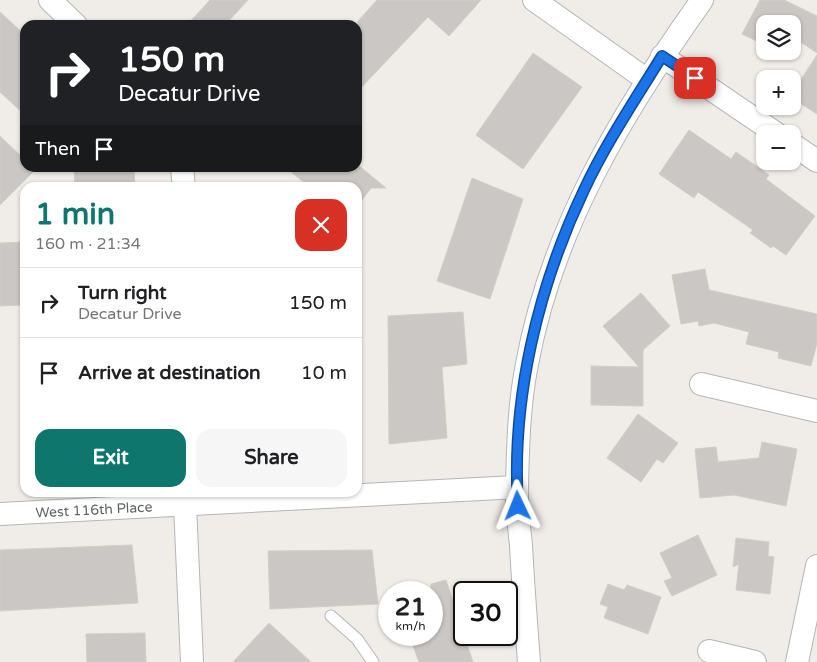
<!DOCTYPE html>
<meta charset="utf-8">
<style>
:root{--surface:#fff;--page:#f6f6f6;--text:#202124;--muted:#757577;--line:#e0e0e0;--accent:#0f766e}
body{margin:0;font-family:"Varela Round",sans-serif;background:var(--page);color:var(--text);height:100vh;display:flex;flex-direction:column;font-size:19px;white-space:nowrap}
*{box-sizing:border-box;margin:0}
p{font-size:16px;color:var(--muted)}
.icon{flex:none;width:28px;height:28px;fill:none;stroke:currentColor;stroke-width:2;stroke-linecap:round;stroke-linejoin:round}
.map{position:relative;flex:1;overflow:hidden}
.drawer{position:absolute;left:20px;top:182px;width:342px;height:315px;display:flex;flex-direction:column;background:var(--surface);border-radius:15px;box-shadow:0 1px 4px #0004}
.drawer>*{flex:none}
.guide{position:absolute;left:20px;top:20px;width:342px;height:152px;border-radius:15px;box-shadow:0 1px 4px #0004;background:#202124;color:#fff;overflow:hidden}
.tools{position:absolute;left:756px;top:15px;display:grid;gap:10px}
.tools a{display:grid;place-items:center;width:45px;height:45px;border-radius:10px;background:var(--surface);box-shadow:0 1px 4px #0004;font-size:25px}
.speed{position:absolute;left:378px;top:581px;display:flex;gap:10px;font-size:25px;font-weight:700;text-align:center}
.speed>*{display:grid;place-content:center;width:65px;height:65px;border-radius:50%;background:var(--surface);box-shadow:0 1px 4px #0004;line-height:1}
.speed small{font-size:12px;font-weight:400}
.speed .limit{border:2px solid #111;border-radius:8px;background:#fff;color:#111}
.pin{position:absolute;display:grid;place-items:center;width:42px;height:42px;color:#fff;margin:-21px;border-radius:10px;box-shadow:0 2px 8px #0006}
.me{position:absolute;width:55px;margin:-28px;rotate:358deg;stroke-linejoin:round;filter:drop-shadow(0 0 4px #0008)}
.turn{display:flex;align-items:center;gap:18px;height:105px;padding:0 15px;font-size:22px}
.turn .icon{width:65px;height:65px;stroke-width:2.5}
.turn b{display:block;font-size:35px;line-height:42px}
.then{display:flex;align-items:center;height:48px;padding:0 15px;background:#0003;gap:10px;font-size:19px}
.round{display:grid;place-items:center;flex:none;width:52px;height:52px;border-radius:15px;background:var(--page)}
.summary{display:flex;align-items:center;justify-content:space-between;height:85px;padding:0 15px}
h1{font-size:30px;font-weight:700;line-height:38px;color:var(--accent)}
.cta{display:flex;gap:10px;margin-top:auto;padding:10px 15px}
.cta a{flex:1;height:58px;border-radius:15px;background:var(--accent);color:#fff;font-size:20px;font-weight:700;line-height:58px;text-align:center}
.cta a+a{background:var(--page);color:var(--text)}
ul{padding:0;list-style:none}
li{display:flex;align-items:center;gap:15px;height:70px;padding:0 15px;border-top:1px solid var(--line)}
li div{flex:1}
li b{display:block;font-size:19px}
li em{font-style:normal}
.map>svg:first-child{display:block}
.building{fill:#cbc7c4;stroke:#d4cdc6}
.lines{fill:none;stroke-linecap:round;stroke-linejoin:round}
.service-casing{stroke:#b2b6b8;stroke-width:13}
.minor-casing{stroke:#b2b6b8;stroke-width:24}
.service{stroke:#fff;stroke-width:11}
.minor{stroke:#fff;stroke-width:22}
.route-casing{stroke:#114b97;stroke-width:12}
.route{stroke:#1a73e8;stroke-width:9}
.labels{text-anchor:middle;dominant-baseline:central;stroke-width:4;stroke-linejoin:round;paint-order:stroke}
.street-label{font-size:14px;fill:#5f6466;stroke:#fff}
</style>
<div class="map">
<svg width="817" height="662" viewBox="0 0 817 662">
<rect width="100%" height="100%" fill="#f0ece7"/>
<g class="building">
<path d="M210 0H248L225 25H187Z"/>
<path d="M377 0H481L449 36 428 17 358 91V21Z"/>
<path d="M760 0H784L817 16V53L792 36V24H765V45L742 34Z"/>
<path d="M0 12 25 35V115L0 92Z"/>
<path d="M533 53 582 87 523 169 476 135Z"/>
<path d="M817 55V114L792 98V93Z"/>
<path d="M689 130 731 159 736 152 769 175 766 179 815 216 786 255 773 246 771 248 750 233 753 230 698 192 694 198 659 174Z"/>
<path d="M0 136 25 160V168H32L35 170 0 205Z"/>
<path d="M358 165 386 188H371L358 205V188H311L286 168H358Z"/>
<path d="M74 168H134L135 188H75Z"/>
<path d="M472 178 523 199 490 299 437 281Z"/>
<path d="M25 242V305L0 306V243Z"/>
<path d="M705 269 709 290 817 314V343L811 366 778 358 779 352 746 344 749 332 714 323 699 326 698 321 681 324 672 275Z"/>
<path d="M641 293 670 326 643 350V406L591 405V366L639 367 603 326Z"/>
<path d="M463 312 467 364 442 367 447 438 389 444 388 316Z"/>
<path d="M638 414 678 443 663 463 657 459 641 482 607 458Z"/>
<path d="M762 442 797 449 786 506 734 495 700 498 695 449 716 447 718 462 759 458Z"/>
<path d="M698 535 717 575 672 596 664 581 672 578 660 553Z"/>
<path d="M736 538 769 542 768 556 774 557 770 594 736 590 739 564 733 567Z"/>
<path d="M132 545 138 603 0 611V550Z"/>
<path d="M372 550 378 604 270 609 268 551Z"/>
<path d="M446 580 464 635 473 662H419L409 635H431V584Z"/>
<path d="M608 584 624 590 627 585 661 597 648 634 604 618 608 607 600 604Z"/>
<path d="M269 623 311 662H233Z"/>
<path d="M145 633 146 662H87L86 634Z"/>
</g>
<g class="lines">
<defs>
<path id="service" d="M331 616 357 639 373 662"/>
<g id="minor">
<path d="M50 0 76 25"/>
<path d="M534 0 647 80"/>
<path d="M662 56 777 134"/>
<path d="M792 144 817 161"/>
<path d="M182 168 184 188"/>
<path d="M701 384 817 411"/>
<path d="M185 505 192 662"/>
<path d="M0 514 517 487"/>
<path d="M709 651 755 662"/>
<path d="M529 662C526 623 523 584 521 545 519 525 516 505 517 485 518 445 519 404 527 364 552 228 623 111 702 0"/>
<path d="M797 662 817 566"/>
</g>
</defs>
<use href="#service" class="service-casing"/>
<use href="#minor" class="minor-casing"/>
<use href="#service" class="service"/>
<use href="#minor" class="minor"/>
</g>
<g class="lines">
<defs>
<path id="route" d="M518 506C511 399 538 287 584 190 606 143 635 100 662 56L695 78"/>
</defs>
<use href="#route" class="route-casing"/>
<use href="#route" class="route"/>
</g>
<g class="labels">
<g class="street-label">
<text transform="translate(94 510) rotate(-3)">West 116th Place</text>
</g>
</g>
</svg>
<div class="tools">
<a><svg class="icon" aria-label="layers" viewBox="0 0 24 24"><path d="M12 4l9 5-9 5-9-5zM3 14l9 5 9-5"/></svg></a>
<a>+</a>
<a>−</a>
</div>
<div class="speed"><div>21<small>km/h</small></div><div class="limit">30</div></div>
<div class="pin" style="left:695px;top:78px;background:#d93025"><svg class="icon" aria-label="arrive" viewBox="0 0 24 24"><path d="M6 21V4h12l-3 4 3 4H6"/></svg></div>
<svg class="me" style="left:518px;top:506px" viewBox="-20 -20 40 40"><path d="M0-17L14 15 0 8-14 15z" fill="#1a73e8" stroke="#fff" stroke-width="4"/></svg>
<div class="guide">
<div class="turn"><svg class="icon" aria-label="right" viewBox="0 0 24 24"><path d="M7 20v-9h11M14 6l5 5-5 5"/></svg><div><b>150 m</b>Decatur Drive</div></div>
<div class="then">Then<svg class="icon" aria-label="arrive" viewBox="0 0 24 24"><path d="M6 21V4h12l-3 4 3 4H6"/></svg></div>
</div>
<section class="drawer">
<div class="summary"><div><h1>1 min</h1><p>160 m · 21:34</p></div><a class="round" style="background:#d93025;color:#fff"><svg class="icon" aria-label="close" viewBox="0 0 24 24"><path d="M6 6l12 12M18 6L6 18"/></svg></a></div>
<ul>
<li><svg class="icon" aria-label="right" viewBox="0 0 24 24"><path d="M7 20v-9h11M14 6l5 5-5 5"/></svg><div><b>Turn right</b><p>Decatur Drive</p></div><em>150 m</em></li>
<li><svg class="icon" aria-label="arrive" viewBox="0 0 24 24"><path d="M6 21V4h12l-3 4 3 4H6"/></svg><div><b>Arrive at destination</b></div><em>10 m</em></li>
</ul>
<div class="cta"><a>Exit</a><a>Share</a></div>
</section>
</div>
